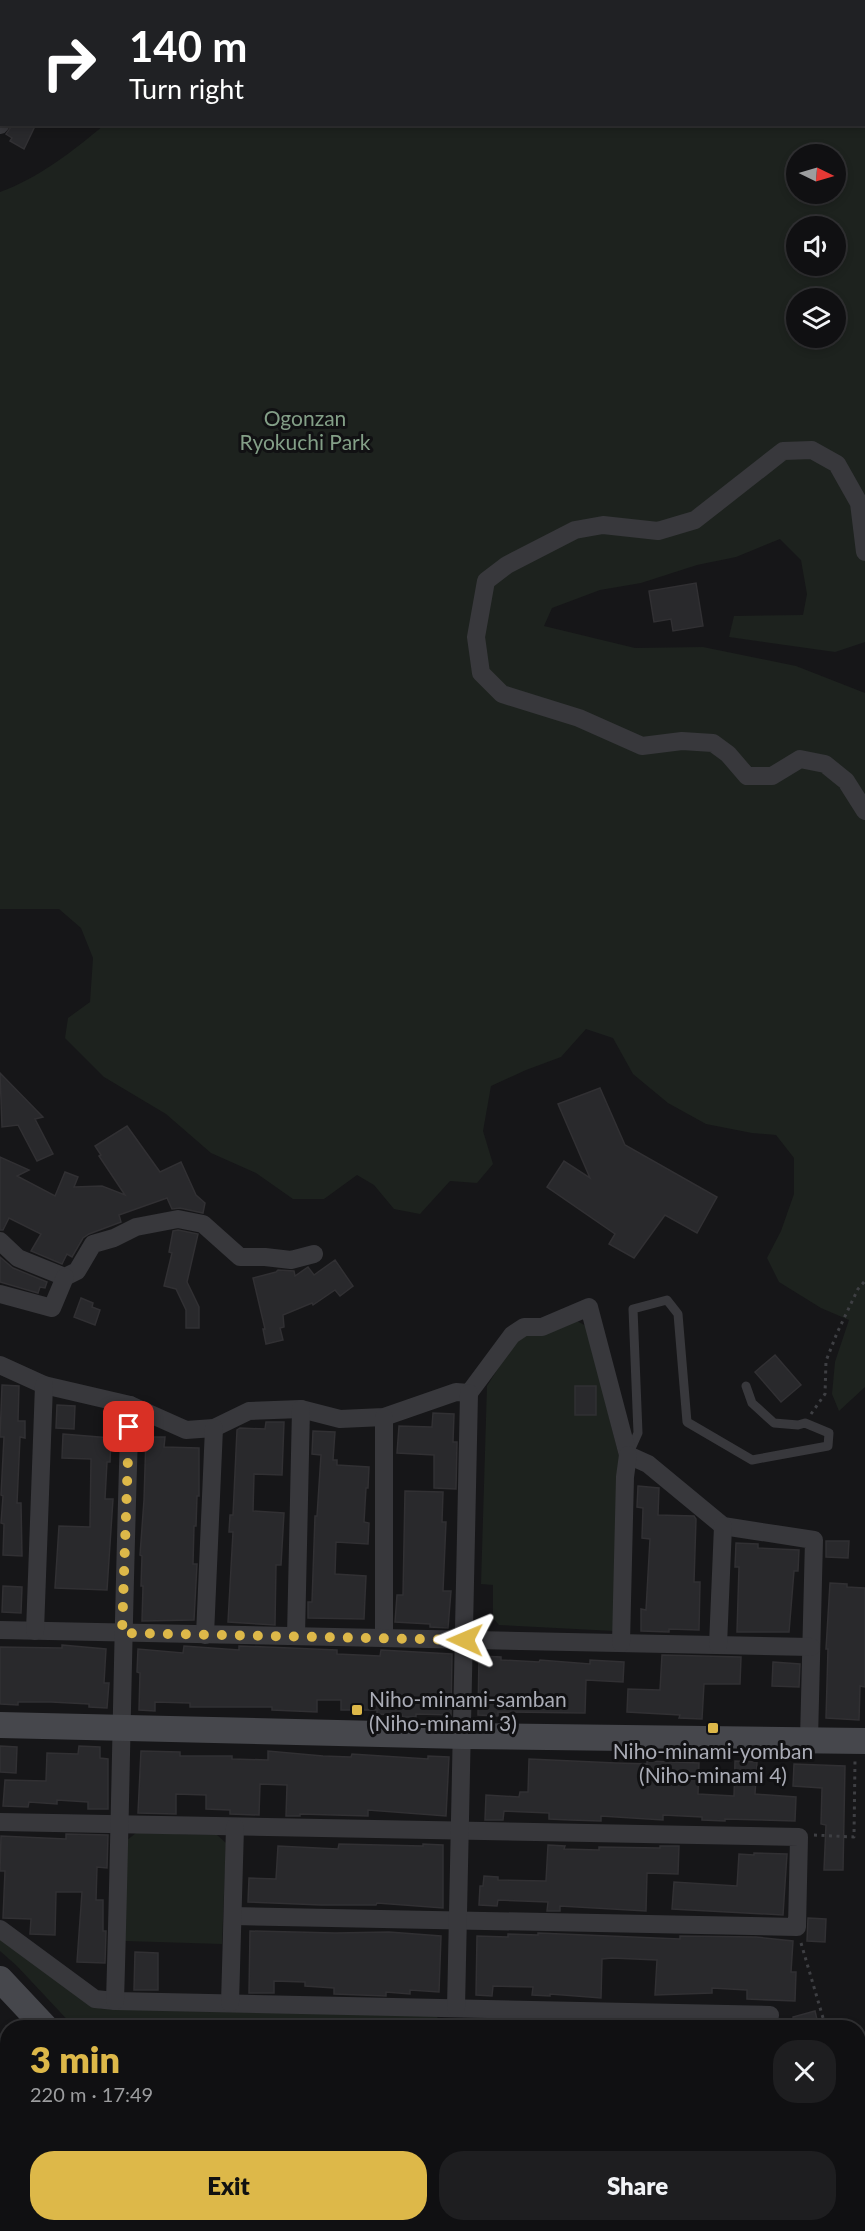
<!DOCTYPE html>
<meta charset="utf-8">
<style>
:root{--surface:#101012;--page:#1e1e20;--text:#f1f3f6;--muted:#9c9d9f;--line:#303032;--accent:#ddb849}
body{margin:0;font-family:Lato,sans-serif;background:var(--page);color:var(--text);height:100vh;display:flex;flex-direction:column;font-size:22px;white-space:nowrap}
*{box-sizing:border-box;margin:0}
p{font-size:20px;color:var(--muted)}
.icon{flex:none;width:33px;height:33px;fill:none;stroke:currentColor;stroke-width:2;stroke-linecap:round;stroke-linejoin:round}
.map{position:relative;flex:1;overflow:hidden}
.details{position:absolute;left:0px;top:2020px;width:866px;height:212px;display:flex;flex-direction:column;background:var(--surface);border-radius:24px 24px 0 0;box-shadow:0 3px 9px #0003,0 0 0 2px var(--line)}
.details>*{flex:none}
.hud{position:absolute;left:0px;top:0px;width:866px;height:126px;box-shadow:0 3px 9px #0003,0 0 0 2px var(--line);background:#202124;color:#fff;overflow:hidden}
.needle{width:39px;rotate:95deg}
.buttons{position:absolute;left:786px;top:144px;display:grid;gap:12px}
.buttons a{display:grid;place-items:center;width:60px;height:60px;border-radius:50%;background:var(--surface);box-shadow:0 3px 9px #0003,0 0 0 2px var(--line);font-size:30px}
.pin{position:absolute;display:grid;place-items:center;width:51px;height:51px;color:#fff;margin:-26px;border-radius:12px;box-shadow:0 3px 9px #0006}
.me{position:absolute;width:66px;margin:-33px;rotate:271deg;stroke-linejoin:round;filter:drop-shadow(0 0 4px #0008)}
.turn{display:flex;align-items:center;gap:21px;height:126px;padding:0 30px;font-size:27px}
.turn .icon{width:78px;height:78px;stroke-width:2.5}
.turn b{display:block;font-size:42px;line-height:51px}
.round{display:grid;place-items:center;flex:none;width:63px;height:63px;border-radius:24px;background:var(--page)}
.head{display:flex;align-items:center;justify-content:space-between;height:102px;padding:0 30px}
h1{font-size:36px;font-weight:800;line-height:45px;color:var(--accent)}
.action{display:flex;gap:12px;margin-top:auto;padding:12px 30px}
.action a{flex:1;height:69px;border-radius:24px;background:var(--accent);color:#111;font-size:24px;font-weight:800;line-height:69px;text-align:center}
.action a+a{background:var(--page);color:var(--text)}
.map>svg:first-child{display:block}
.green{fill:#1d221e;fill-rule:evenodd}
.building{fill:#29292c;stroke:#313033;stroke-width:1.5}
.lines{fill:none;stroke-linecap:round;stroke-linejoin:round}
.path{stroke:#3e3f43;stroke-width:3;stroke-dasharray:3 4.5;stroke-linecap:butt}
.lane{stroke:#38383c;stroke-width:9}
.street{stroke:#38383c;stroke-width:18}
.secondary{stroke:#46474c;stroke-width:26}
.route{stroke:#ddb849;stroke-width:10;stroke-dasharray:0 18}
.poi-dot{fill:#ddb849;stroke:#111113;stroke-width:2}
.labels{text-anchor:middle;dominant-baseline:central;stroke-width:6;stroke-linejoin:round;paint-order:stroke}
.park-label{font-size:21px;fill:#839f87;stroke:#111113}
.poi-label{font-size:21px;fill:#aaacb6;stroke:#111113;text-anchor:start}
</style>
<div class="map">
<svg width="865" height="2231" viewBox="0 0 865 2231">
<rect width="100%" height="100%" fill="#161618"/>
<g class="green">
<path d="M551 0H865V642L835 652 729 637 734 616 803 615 807 594 801 560 780 539 736 557 697 565 641 583 600 590 552 608 544 626 635 648 703 647 796 666 865 693V1387L839 1411 832 1394 835 1362 849 1320 821 1308 779 1282 767 1258 781 1231 794 1194V1158L776 1135 752 1133 706 1124 668 1103 633 1074 613 1038 586 1029 561 1057 526 1070 491 1086 483 1131 493 1164 477 1183 450 1181 420 1214 394 1209 374 1185 357 1175 324 1199H293L256 1173 211 1153 166 1114 104 1077 65 1038 68 1018 90 1002 93 958 81 928 59 909H0V192C39 178 73 151 104 125L864 124V2ZM796 154H836V194H796ZM796 226H836V266H796ZM796 298H836V338H796Z"/>
<path d="M577 1321 586 1326 620 1460 614 1631 499 1625 493 1618V1585L481 1584 487 1386 518 1337Z"/>
<path d="M136 1833 217 1835 226 1843 222 1944 125 1941 126 1841Z"/>
<path d="M0 1937 101 2009 436 2016 439 2019 516 2022V2028H75L17 1966 0 1951Z"/>
<rect x="667" y="2225" width="73" height="6"/>
</g>
<g class="building">
<path d="M13 124H36L24 149 10 141 12 138 6 134Z"/>
<path d="M696 583 703 626 673 631 671 619 654 622 649 591Z"/>
<path d="M0 1073 43 1117 35 1119 53 1154 37 1161 18 1125 2 1127Z"/>
<path d="M600 1088 625 1145 717 1197 697 1233 665 1215 634 1258 609 1244 615 1234 547 1187 564 1161 590 1178 558 1104Z"/>
<path d="M127 1126 160 1172 181 1162 196 1195 205 1203 203 1213 180 1208 172 1209 167 1198 119 1215 121 1222 89 1234 83 1238 72 1257 67 1254 62 1264 31 1251 41 1234 9 1218 3 1230H0V1157L29 1170 17 1176 55 1196 65 1172 78 1177 74 1187 102 1186 125 1195 99 1156 101 1155 95 1146Z"/>
<path d="M178 1230 198 1234 187 1282 199 1307V1328H186V1310L176 1289 164 1286 172 1253 169 1252 173 1231Z"/>
<path d="M0 1257 13 1268 47 1282 45 1288 40 1287 38 1293 0 1282Z"/>
<path d="M335 1260 353 1286 340 1296 335 1290 313 1305 312 1303 283 1315 284 1327 280 1328 283 1340 266 1344 263 1329H265L253 1278 276 1272 278 1270 294 1271 295 1276 308 1267 314 1275Z"/>
<path d="M81 1298 93 1303 92 1307 100 1310 95 1325 74 1317Z"/>
<path d="M775 1355 801 1385 781 1402 755 1372Z"/>
<path d="M2 1385 19 1386 18 1421H25V1438L20 1437 17 1503H21L22 1556 3 1555 4 1524 1 1523 3 1496 1 1495 4 1437H0Z"/>
<rect x="575" y="1386" width="21" height="29"/>
<path d="M57 1405 75 1406 74 1429 56 1428Z"/>
<path d="M433 1413 454 1414 453 1442H457L456 1489 434 1488V1455L397 1453 399 1426 432 1427Z"/>
<path d="M266 1422H284L282 1475 254 1474 253 1511 284 1513 281 1565H276L275 1625 228 1622 233 1532H229L230 1515H233L237 1430 240 1428 265 1429Z"/>
<path d="M313 1431 335 1432 333 1460H337V1465L369 1467 368 1488H366L364 1522 369 1523 368 1544 336 1542 335 1574 366 1576 364 1619 308 1618V1602H312L315 1516H317L321 1455 312 1454Z"/>
<path d="M63 1434 111 1438 110 1462H107L105 1499H113L107 1590 55 1588 59 1526 90 1527 91 1459 62 1458Z"/>
<path d="M146 1437H165L164 1447 199 1448V1496H197L196 1526H194L193 1564H197L194 1620 142 1621 143 1586H141L142 1556 140 1555 144 1500Z"/>
<path d="M638 1486 659 1488 658 1515 694 1516 696 1519 694 1582H700L699 1630 669 1629V1632L641 1631V1609L646 1610 650 1539 642 1538 643 1508 637 1507Z"/>
<path d="M405 1491 443 1492 442 1522H446L443 1591H451L448 1628 430 1627V1624L395 1622 397 1595H403Z"/>
<path d="M826 1541H849L848 1558 826 1557Z"/>
<path d="M736 1543 758 1544V1548L799 1550 798 1571H794L789 1632H737L739 1567H735Z"/>
<path d="M830 1583 847 1584V1587L865 1588V1687L860 1686 859 1720 826 1718 828 1649H826Z"/>
<path d="M3 1586 22 1587 21 1613 2 1612Z"/>
<path d="M62 1645 106 1649 104 1683H109L107 1708 89 1707V1704L51 1702H18V1705L0 1704V1647L62 1648Z"/>
<path d="M184 1646 239 1650V1646L337 1650V1654L380 1656 381 1650 452 1654 451 1715 416 1714V1717H402V1715L377 1714V1710H341V1700H317V1712L272 1710V1707H190V1703L155 1702V1711L139 1710 140 1673 137 1672 138 1649 183 1653Z"/>
<path d="M662 1655 741 1657 740 1684H704L702 1719 679 1718 680 1715 627 1712 628 1689 660 1690Z"/>
<path d="M479 1656 501 1657V1660L539 1662 540 1660 590 1664V1660L624 1662 623 1682 586 1680 585 1713 498 1712V1716L478 1715Z"/>
<path d="M773 1662 800 1664 799 1687 772 1686Z"/>
<path d="M0 1746 17 1747 16 1773 0 1772Z"/>
<path d="M79 1746 100 1747V1758L108 1759V1809H88V1802L57 1800V1804L29 1802 28 1807 3 1806 5 1780 46 1781 47 1753 78 1754Z"/>
<path d="M141 1751 180 1752V1756H232V1759L268 1760V1751L323 1756 351 1757 352 1754 428 1759V1756L449 1757 446 1816 368 1810V1816L300 1814V1816H286L287 1785 260 1784 259 1815 230 1814V1810L206 1809V1795L176 1794V1814L138 1813Z"/>
<path d="M529 1759 616 1763 647 1764V1761L699 1763 698 1794 734 1796 735 1761 757 1762 755 1794 796 1797 795 1821 725 1819V1821L702 1820V1817L663 1815V1820L601 1816V1821L570 1820 549 1819V1813L504 1811 503 1820H485L486 1795 519 1797 520 1792H528Z"/>
<path d="M794 1764 845 1766 843 1870H824L826 1825 821 1824 822 1788 793 1786Z"/>
<path d="M66 1834 108 1835 107 1868 97 1867 96 1900H103V1931H106L105 1963 77 1962 82 1892H56L55 1935 30 1934 31 1919 3 1918 5 1871H0L1 1836 66 1839Z"/>
<path d="M339 1844 423 1846V1844L443 1845V1908L377 1903 376 1905H321L248 1902 249 1878 276 1879 278 1846 338 1849Z"/>
<path d="M548 1845 565 1846 564 1849 599 1850V1847L660 1848V1846H679L678 1874 647 1873 646 1911 560 1906V1911H547L548 1902 498 1900 497 1906 479 1905 480 1886H483L484 1876 498 1877V1880L546 1881Z"/>
<path d="M754 1853 787 1854 783 1915 672 1909 674 1882 737 1886 739 1854 754 1855Z"/>
<path d="M808 1918 826 1919 825 1942 807 1941Z"/>
<path d="M250 1931 335 1933 389 1932 441 1936 439 1992 410 1990V1994L386 1992V1996L334 1994V1988L305 1986V1982L274 1981V1993H249Z"/>
<path d="M538 1933 680 1939V1936L756 1937 793 1941 791 1972H796L795 2001 747 1999V1990L712 1988V1993L655 1995 657 1960 612 1958 602 1959 601 1998 550 1994V1996L532 1995 533 1987 493 1986 492 1996 476 1995 477 1936 508 1937V1934L538 1935Z"/>
<path d="M135 1952 158 1953V1990H134Z"/>
<path d="M815 2011 819 2028H795L793 2017Z"/>
</g>
<g class="lines">
<g class="path">
<path d="M811 1414 825 1394 826 1361 837 1333 858 1289 865 1281"/>
<path d="M814 1835 854 1837 855 1760"/>
<path d="M801 1943 826 2028"/>
<path d="M858 2182 865 2185"/>
<path d="M746 2231V2224"/>
</g>
<path class="lane" d="M629 1453 638 1433 633 1309 667 1300 678 1314 687 1422 752 1460 828 1446 829 1433 805 1423 798 1425 774 1423 752 1403 746 1386"/>
<g class="street">
<path d="M74 2 75 0"/>
<path d="M0 125 2 122"/>
<path d="M865 552 859 503 837 464 812 450 783 451 695 520 658 531 603 525 575 530 507 565 486 581 476 637 481 673 502 694 579 718 642 746 682 741 713 743 728 754 747 776H772L800 759 825 764 846 781 865 811"/>
<path d="M0 1241 18 1258 65 1277 77 1271 93 1244 114 1238 136 1227 178 1219 203 1224 240 1257H265L291 1260 314 1254"/>
<path d="M0 1294 52 1308 65 1277"/>
<path d="M0 1365 44 1385 130 1405 186 1430 214 1428 249 1411 301 1409 340 1419 384 1417 456 1392 469 1393 512 1335 524 1327H542L589 1307 628 1455 648 1464 723 1526 814 1540 809 1739"/>
<path d="M384 1417V1638"/>
<path d="M0 1630 811 1647"/>
<path d="M35 1631 44 1385"/>
<path d="M205 1635 214 1428"/>
<path d="M296 1636 301 1409"/>
<path d="M621 1643 625 1477 628 1455"/>
<path d="M718 1645 723 1526"/>
<path d="M0 1822 799 1837 797 1927 233 1916"/>
<path d="M0 1929 95 1999 115 2001 770 2015 768 2028"/>
<path d="M115 2001C121 1802 123 1603 130 1405"/>
<path d="M230 2003 235 1827"/>
<path d="M456 2008 469 1393"/>
<path d="M0 2075 8 2083"/>
<path d="M0 2107 8 2103"/>
<path d="M858 2149 861 2087"/>
<path d="M506 2224V2231"/>
<path d="M823 2224 824 2231"/>
<path d="M183 2231V2224"/>
<path d="M258 2231V2224"/>
<path d="M335 2231 336 2224"/>
<path d="M388 2231 391 2224"/>
<path d="M768 2231 775 2224"/>
</g>
<g class="secondary">
<path d="M0 1725 464 1736 865 1741"/>
<path d="M0 1979 46 2028"/>
<path d="M98 2231V2224"/>
</g>
</g>
<g class="lines">
<path class="route" d="M129 1427 122 1633 465 1640"/>
</g>
<g class="poi-dot">
<rect x="351" y="1704" width="12" height="12" rx="3"/>
<rect x="707" y="1722" width="12" height="12" rx="3"/>
</g>
<g class="labels">
<g class="park-label">
<text x="305" y="417">Ogonzan<tspan x="305" dy="24">Ryokuchi Park</tspan></text>
</g>
<g class="poi-label">
<text x="369" y="1698">Niho-minami-samban<tspan x="369" dy="24">(Niho-minami 3)</tspan></text>
<text x="713" y="1750" text-anchor="middle">Niho-minami-yomban<tspan x="713" dy="24">(Niho-minami 4)</tspan></text>
</g>
</g>
</svg>
<div class="buttons">
<a><svg class="needle" viewBox="-14 -14 28 28"><path d="M0-13l5 13h-10z" fill="#e53935"/><path d="M0 13l5-13h-10z" fill="#9c9d9f"/></svg></a>
<a><svg class="icon" aria-label="sound" viewBox="0 0 24 24"><path d="M4 9h4l5-4v14l-5-4H4zM17 9q2 3 0 6"/></svg></a>
<a><svg class="icon" aria-label="layers" viewBox="0 0 24 24"><path d="M12 4l9 5-9 5-9-5zM3 14l9 5 9-5"/></svg></a>
</div>
<div class="pin" style="left:129px;top:1427px;background:#d93025"><svg class="icon" aria-label="arrive" viewBox="0 0 24 24"><path d="M6 21V4h12l-3 4 3 4H6"/></svg></div>
<svg class="me" style="left:465px;top:1640px" viewBox="-20 -20 40 40"><path d="M0-17L14 15 0 8-14 15z" fill="#ddb849" stroke="#fff" stroke-width="4"/></svg>
<div class="hud">
<div class="turn"><svg class="icon" aria-label="right" viewBox="0 0 24 24"><path d="M7 20v-9h11M14 6l5 5-5 5"/></svg><div><b>140 m</b>Turn right</div></div>
</div>
<section class="details">
<div class="head"><div><h1>3 min</h1><p>220 m · 17:49</p></div><a class="round"><svg class="icon" aria-label="close" viewBox="0 0 24 24"><path d="M6 6l12 12M18 6L6 18"/></svg></a></div>
<div class="action"><a>Exit</a><a>Share</a></div>
</section>
</div>
